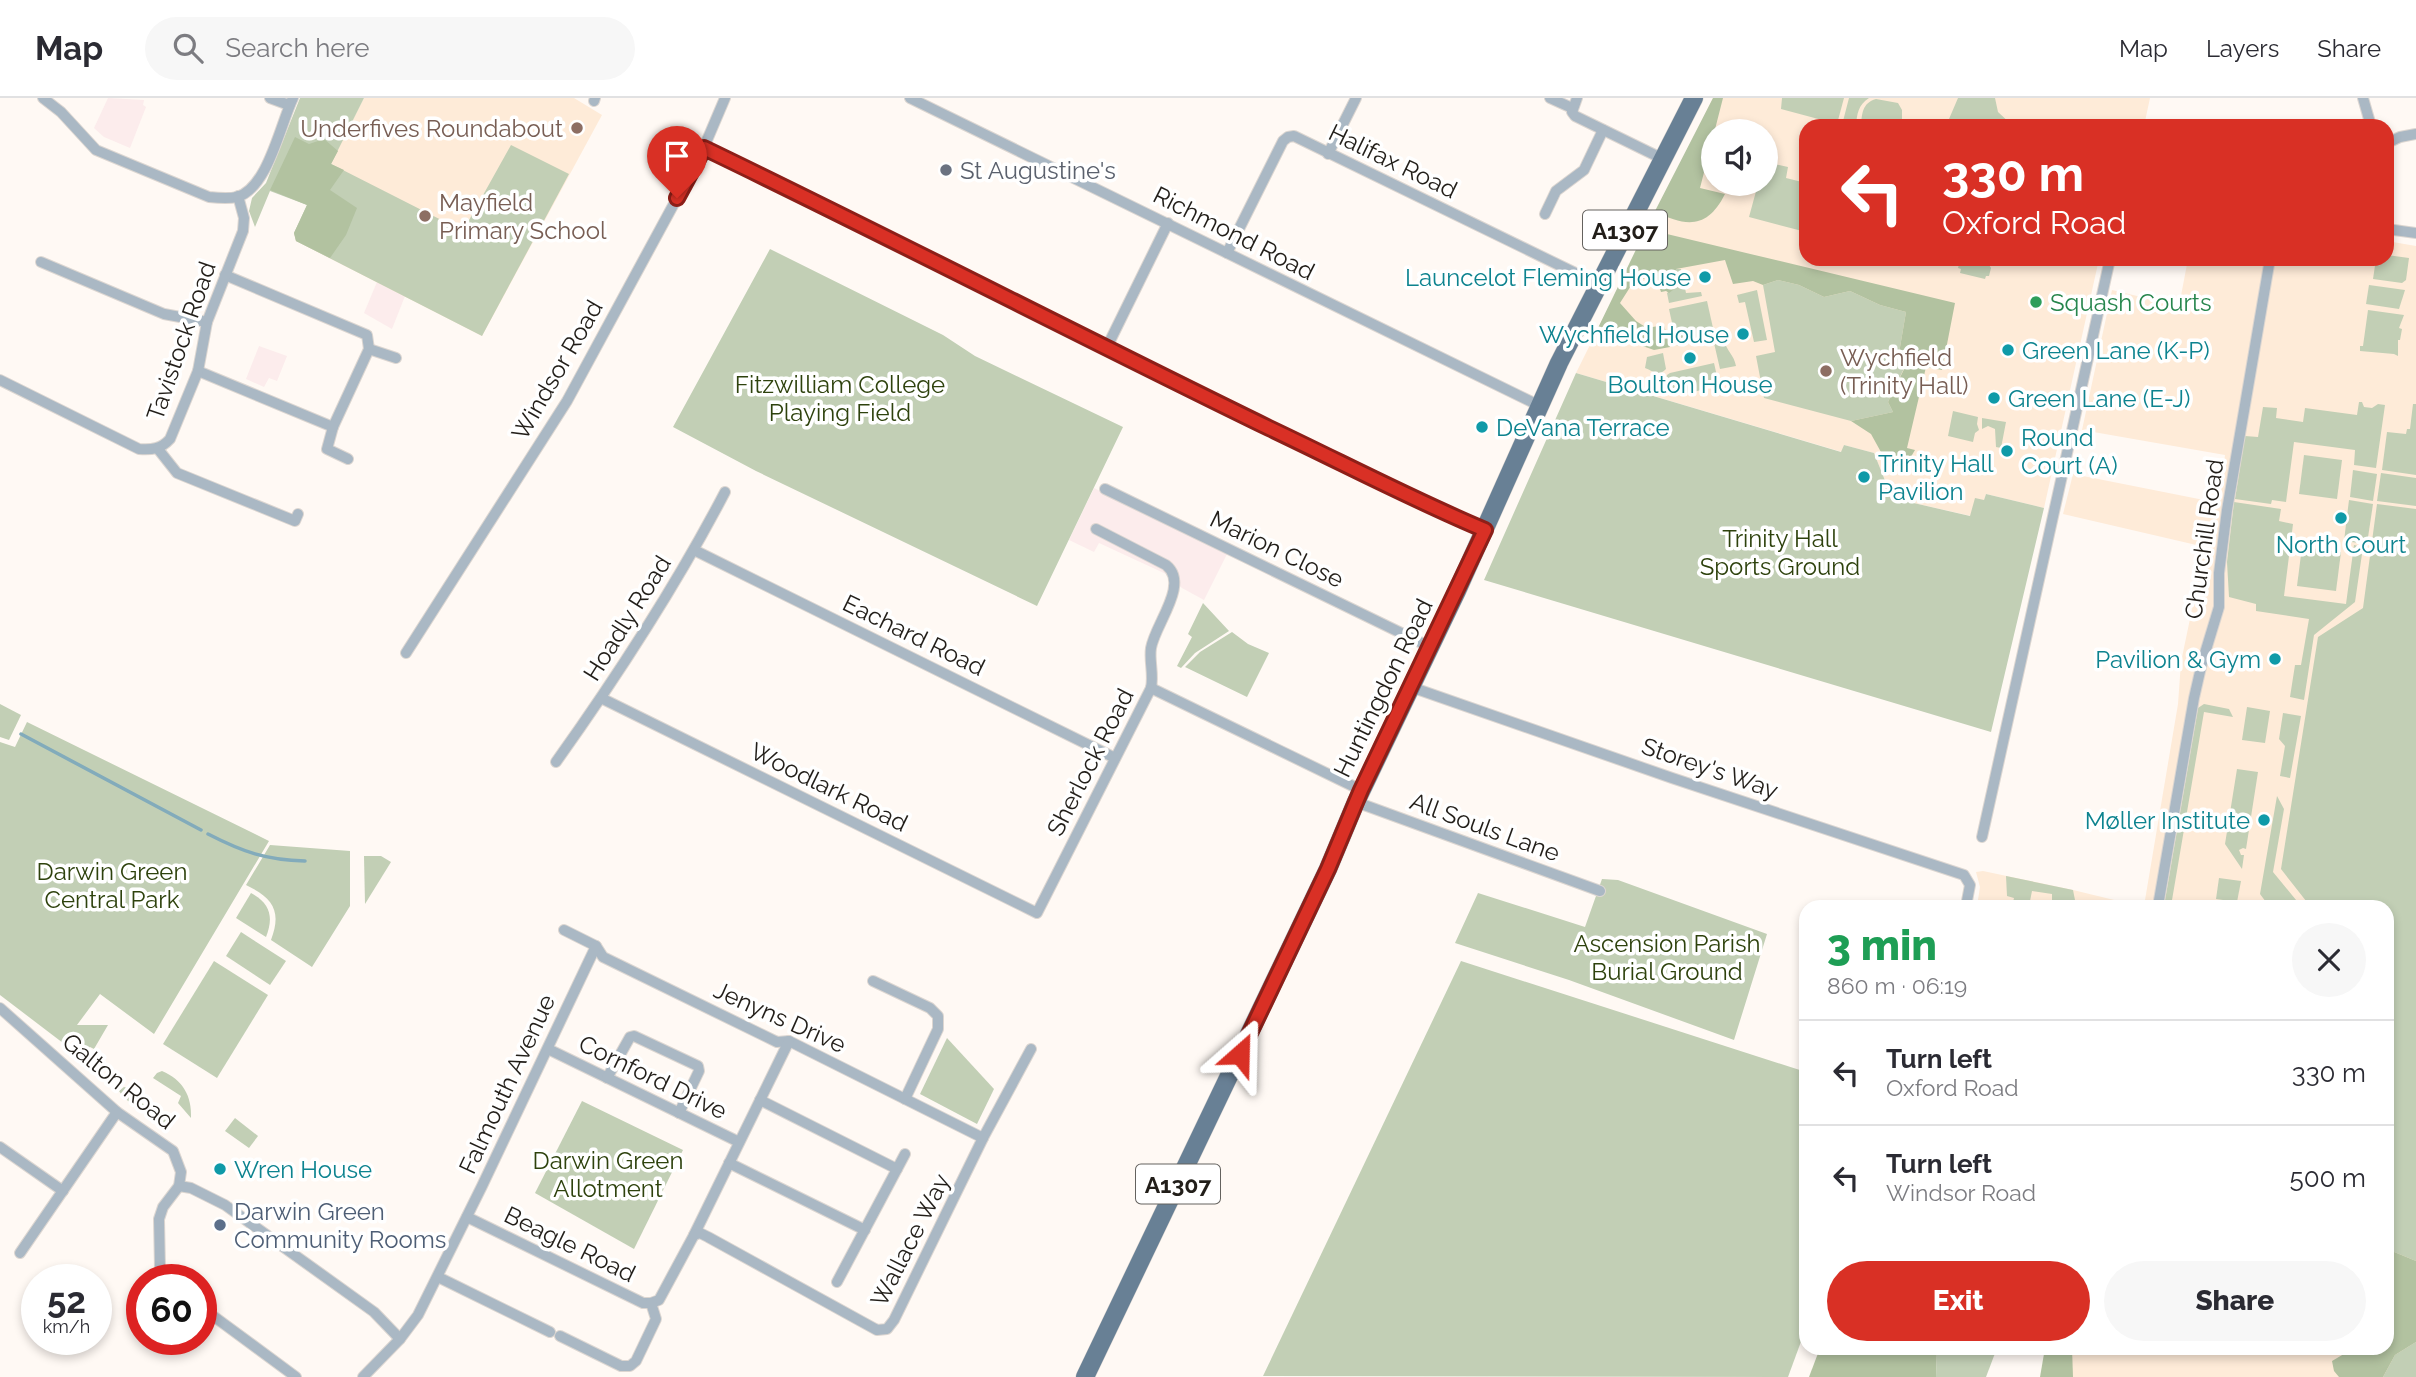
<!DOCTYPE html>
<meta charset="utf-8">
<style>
:root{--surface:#fff;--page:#f7f7f7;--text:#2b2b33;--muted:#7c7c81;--line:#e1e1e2;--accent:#d93025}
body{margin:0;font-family:Raleway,sans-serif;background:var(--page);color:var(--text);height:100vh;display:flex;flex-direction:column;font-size:26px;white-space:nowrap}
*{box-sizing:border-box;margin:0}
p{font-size:23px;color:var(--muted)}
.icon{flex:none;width:38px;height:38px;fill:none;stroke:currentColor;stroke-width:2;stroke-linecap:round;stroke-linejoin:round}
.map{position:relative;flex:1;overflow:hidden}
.details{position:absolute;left:1799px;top:802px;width:595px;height:455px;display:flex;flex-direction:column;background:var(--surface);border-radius:21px;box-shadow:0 4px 10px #0003}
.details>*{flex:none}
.banner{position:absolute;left:1799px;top:21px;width:595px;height:147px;border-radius:21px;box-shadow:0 4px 10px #0003;background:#d93025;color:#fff;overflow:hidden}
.buttons{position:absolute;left:1701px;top:21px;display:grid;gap:14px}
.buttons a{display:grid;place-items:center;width:77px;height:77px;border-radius:50%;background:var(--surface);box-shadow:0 4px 10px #0003;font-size:35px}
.speed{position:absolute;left:21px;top:1166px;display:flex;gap:14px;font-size:35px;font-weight:700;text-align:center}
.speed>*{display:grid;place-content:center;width:91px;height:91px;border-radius:50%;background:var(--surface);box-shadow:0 4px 10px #0003;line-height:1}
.speed small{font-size:18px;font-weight:400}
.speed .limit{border:10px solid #d22;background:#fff;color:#111}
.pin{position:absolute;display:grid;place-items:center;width:60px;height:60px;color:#fff;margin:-72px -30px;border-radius:50% 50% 50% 0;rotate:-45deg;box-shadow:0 0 7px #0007}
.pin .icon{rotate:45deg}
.me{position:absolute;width:77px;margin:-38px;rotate:25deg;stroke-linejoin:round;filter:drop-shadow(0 0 5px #0008)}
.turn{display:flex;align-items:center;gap:24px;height:147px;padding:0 28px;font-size:32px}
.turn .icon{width:91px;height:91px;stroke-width:2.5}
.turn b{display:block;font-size:49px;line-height:60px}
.round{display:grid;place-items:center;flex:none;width:74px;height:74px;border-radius:37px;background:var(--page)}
.head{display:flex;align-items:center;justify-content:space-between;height:119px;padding:0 28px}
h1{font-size:42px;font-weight:800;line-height:52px;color:#1e9e55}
.button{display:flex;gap:14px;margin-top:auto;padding:14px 28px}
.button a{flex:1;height:80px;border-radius:42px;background:var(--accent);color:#fff;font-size:28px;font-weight:800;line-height:80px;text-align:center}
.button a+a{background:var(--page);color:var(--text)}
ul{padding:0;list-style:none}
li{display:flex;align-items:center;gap:21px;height:105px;padding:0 28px;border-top:2px solid var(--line)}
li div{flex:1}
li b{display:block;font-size:26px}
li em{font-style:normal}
header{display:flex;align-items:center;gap:42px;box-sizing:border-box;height:98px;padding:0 35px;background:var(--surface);border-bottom:2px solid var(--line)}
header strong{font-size:33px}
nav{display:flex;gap:38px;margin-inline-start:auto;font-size:24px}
.search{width:490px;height:63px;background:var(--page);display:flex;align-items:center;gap:18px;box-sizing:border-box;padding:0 24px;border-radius:38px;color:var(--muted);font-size:26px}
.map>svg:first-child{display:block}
.industrial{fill:#fcecec}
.built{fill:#feebd8;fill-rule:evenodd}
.green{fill:#c2cfb5}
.forest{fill:#b2c2a0}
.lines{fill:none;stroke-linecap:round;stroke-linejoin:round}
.stream{stroke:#82abbb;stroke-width:3.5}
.street-casing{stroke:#dcd6d1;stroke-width:12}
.primary-casing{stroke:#dcd6d1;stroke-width:19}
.street{stroke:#aab8c4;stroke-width:10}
.primary{stroke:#688095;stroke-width:18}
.route-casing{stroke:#8d1f18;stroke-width:18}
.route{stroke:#d93025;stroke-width:12}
.education-dot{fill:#8d6e63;stroke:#fff;stroke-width:2.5}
.worship-dot{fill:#6b7280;stroke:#fff;stroke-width:2.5}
.culture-dot{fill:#0f9aa8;stroke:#fff;stroke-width:2.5}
.leisure-dot{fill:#2e9e5b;stroke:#fff;stroke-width:2.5}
.service-dot{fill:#5c6f8a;stroke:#fff;stroke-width:2.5}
.labels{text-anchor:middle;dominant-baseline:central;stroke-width:7;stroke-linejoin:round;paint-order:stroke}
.shield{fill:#fff;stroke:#64625e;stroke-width:2}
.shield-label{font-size:23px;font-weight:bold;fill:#221e19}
.education-label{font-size:24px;fill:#785e54;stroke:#fff;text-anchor:start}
.street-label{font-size:24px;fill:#221e19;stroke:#fff}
.worship-label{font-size:24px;fill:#5b616d;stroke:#fff;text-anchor:start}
.culture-label{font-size:24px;fill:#0d838f;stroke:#fff;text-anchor:start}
.leisure-label{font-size:24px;fill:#27864d;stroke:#fff;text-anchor:start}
.park-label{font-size:24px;fill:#2e420d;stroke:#fff}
.service-label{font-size:24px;fill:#4e5e75;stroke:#fff;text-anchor:start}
</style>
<header>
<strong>Map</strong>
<div class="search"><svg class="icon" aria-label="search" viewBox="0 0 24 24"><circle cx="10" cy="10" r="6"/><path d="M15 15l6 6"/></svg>Search here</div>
<nav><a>Map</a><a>Layers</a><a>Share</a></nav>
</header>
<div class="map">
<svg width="2416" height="1279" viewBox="0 0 2416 1279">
<rect width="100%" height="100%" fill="#fff9f4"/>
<g class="industrial">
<path d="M108 0 144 2 143 7 146 9 130 50 104 39 94 30Z"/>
<path d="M377 184 405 198 392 231 364 215Z"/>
<path d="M259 248 287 258 277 283 269 280 264 289 246 281Z"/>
<path d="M1094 390 1227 456 1204 502 1182 490 1166 476 1099 445 1094 454 1069 442Z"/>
</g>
<g class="built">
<path d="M364 0H574L602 17 482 238 296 143 294 135Z"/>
<path d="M1713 0H2150L2144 28H1806V161H2099L2044 410 1986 396 1984 402 1971 418 1892 400 1874 355 1844 347 1842 354 1576 275ZM1713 33H1766V86H1713Z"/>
<path d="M2387 143 2416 148V1279H2056L2058 1250H2387V808H2144L2178 606 2181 564 2205 449 2063 416 2073 376 2219 405 2225 357 2082 332 2112 192 2179 208 2188 161H2387Z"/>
<path d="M1983 773 2073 792 2139 808H1977L1980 789 1976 774Z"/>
</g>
<g class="green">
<path d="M300 0H364L331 66 463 133 511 47 569 76 482 238 296 143 294 135 307 107 270 93 255 129 249 113 252 100 266 85Z"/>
<path d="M1782 0H1844L1837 26 1781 11Z"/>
<path d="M1849 0H1869C1858 7 1857 16 1856 28L1842 27Z"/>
<path d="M1958 0H1995L1998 14 2013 28H1946Z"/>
<path d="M1876 1 1898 5 1902 12V22L1906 28H1861C1862 16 1862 5 1876 1Z"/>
<path d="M1766 64 1788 69 1786 80 1806 85V134L1749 119 1758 86H1766Z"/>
<path d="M770 151 943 237 975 258 1123 329 1037 508 756 373 673 329Z"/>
<path d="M2387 157 2409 160 2406 182 2402 185 2373 181 2376 161H2387Z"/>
<path d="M1963 161 1989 167 1991 170 1989 178H1986L1985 181 1960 175 1961 171 1958 170 1960 163Z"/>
<path d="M1676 171H1681L1686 195 1701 194 1702 198 1669 205 1667 195 1677 189Z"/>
<path d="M1778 182 1799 187 1824 199 1850 193 1880 207 1906 214 1899 255 1908 262 1888 304 1893 314 1851 323 1764 300 1756 258 1775 254 1763 187Z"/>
<path d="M2369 187 2405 192 2399 211 2366 206Z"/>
<path d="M1757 192 1767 242 1754 244 1745 204 1739 205 1737 197Z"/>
<path d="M1707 203 1715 239 1677 248 1669 211Z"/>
<path d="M2368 212 2404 217 2399 230 2402 231 2400 242H2398V258L2394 256 2360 253V248H2363Z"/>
<path d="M1724 243C1727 253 1734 257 1736 268L1720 271 1714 245Z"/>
<path d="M1663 255 1666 271C1659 279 1653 273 1645 270L1647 259Z"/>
<path d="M1714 265 1719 287 1690 295 1665 292 1667 277 1670 275Z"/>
<path d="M1576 275 1841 354 1844 347 1874 355 1892 400 1970 418 1975 400 1984 402 1986 396 2044 410 1991 634 1484 482Z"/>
<path d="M2359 304H2362L2364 309 2372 310 2378 306 2385 307 2376 370 2354 367 2355 352 2294 344 2286 404 2272 402 2271 406 2235 401 2245 338 2258 339 2263 309 2277 310 2276 320 2303 324 2305 310 2357 317Z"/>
<path d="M2413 306H2416V377L2382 372 2387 334 2406 336 2407 331H2410Z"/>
<path d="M1953 313 1978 319 1977 326 1979 332 1975 335 1973 344 1948 338Z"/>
<path d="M1982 320 2006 324 2001 350 1996 349 1995 331 1988 328 1982 331Z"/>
<path d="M2304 357 2342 362 2337 401 2299 396Z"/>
<path d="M2353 372 2377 376 2373 403 2350 399Z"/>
<path d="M2381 375 2416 380V408L2377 403Z"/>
<path d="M2349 402 2373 406 2367 446 2344 443Z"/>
<path d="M2234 404 2281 411 2279 423 2293 426 2284 498 2346 506 2354 447 2363 449 2355 504 2314 537 2304 602 2290 599 2295 567H2301L2309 521 2256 513V506L2229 499 2227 464Z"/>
<path d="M2377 406 2416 411V1163L2387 1151V808H2310L2281 771 2318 539 2363 510Z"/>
<path d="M2302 449 2341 454 2336 493 2297 488Z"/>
<path d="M1203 505 1229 533 1195 555 1181 570 1177 568 1192 539 1188 536Z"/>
<path d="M1232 534 1248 546 1269 555 1247 599 1185 569 1200 554Z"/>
<path d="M0 606 21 617 9 642 0 639Z"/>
<path d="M2204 606 2229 611 2233 619 2204 614 2171 808H2164L2198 610Z"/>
<path d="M2247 609 2270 613 2265 645 2242 642Z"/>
<path d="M2283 615 2301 618 2290 680 2280 678 2285 648 2279 641Z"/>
<path d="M27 624 269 743 154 936 100 896 77 927H108L94 951 90 949 87 952 72 934 63 945 0 897V644L15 649Z"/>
<path d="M2237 671 2258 674 2246 751 2243 750 2239 752 2241 757H2244L2242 771 2225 746Z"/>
<path d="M2277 698 2284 711 2273 774 2301 808H2269L2260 796Z"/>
<path d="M270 747 350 753V808L312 869 271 842C282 813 273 800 246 787Z"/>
<path d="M364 758H381L391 764 365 806Z"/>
<path d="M2006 778 2073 792 2076 807 2052 803V796L2032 793 2029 808H2012L2014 800 2007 798Z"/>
<path d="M2219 780 2241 783 2237 804 2216 801Z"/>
<path d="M1602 781 1618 782 1767 836 1734 942 1569 882 1455 845 1478 795 1585 829Z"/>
<path d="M251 795C270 805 274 819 266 839L236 820Z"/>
<path d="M241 834 286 863 270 887 226 858Z"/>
<path d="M214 863 268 897 217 980 163 946Z"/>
<path d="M1461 863 1806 974V1230L1788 1279 1263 1278Z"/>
<path d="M947 940 994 991 977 1026 920 996Z"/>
<path d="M162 973C183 982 192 998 191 1020L178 1005 181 998 153 980 157 975Z"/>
<path d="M124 989 131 991 128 996 166 1021 171 1018V1027L164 1028 124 1000 119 993Z"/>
<path d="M582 1003 683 1052 634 1151 535 1095Z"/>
<path d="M235 1020 258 1038 249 1050 225 1033Z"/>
<path d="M2416 1244V1279H2383L2395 1257Z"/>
<path d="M1937 1250H1997L1986 1279H1936Z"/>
</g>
<g class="forest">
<path d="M1713 0H1723L1700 90 1725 96C1708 130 1687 130 1655 113Z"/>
<path d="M295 39 309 46 324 41 338 53 331 66 344 72 330 92 357 110 346 137 330 160 296 143 294 135 307 107 270 92Z"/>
<path d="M1646 131 1955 205 1942 272 1926 269 1907 350 1915 352 1906 367 1901 369 1887 365 1871 336 1851 323 1893 314 1888 304 1908 263 1899 255 1906 214 1880 207 1850 193 1824 199 1799 187 1778 182 1763 187 1753 183 1733 186 1725 162 1676 171 1677 189 1669 195 1666 193 1661 194 1656 178 1634 183 1620 205 1636 223 1647 230 1664 227 1670 249 1654 252 1597 232Z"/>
<path d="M2387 1151 2416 1163V1244L2395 1257 2383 1279H2339L2334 1273 2332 1263 2354 1250H2387Z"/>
<path d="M1820 1250H1937L1936 1279H1809Z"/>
<path d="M2045 1250H2072L2073 1279H2040Z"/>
</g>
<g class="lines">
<g class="stream">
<path d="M21 636 201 732"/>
<path d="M208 736C243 754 266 762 305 763"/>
</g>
<defs>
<g id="street">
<path d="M43 0 61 14 96 52 209 99C218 100 228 101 237 99 268 90 280 27 293 0"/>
<path d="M270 0 289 7"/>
<path d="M910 0 1540 308"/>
<path d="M1550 0 1572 10"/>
<path d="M1577 0 1572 14 1575 18 1663 61"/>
<path d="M2363 0 2371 28"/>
<path d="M594 3 595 0"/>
<path d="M2387 45 2400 39 2416 36"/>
<path d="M704 49C895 142 1083 240 1274 332 1344 366 1413 401 1485 432"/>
<path d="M1328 56 1356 0"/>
<path d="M1545 116 1556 93 1584 72 1603 32"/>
<path d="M2387 131 2416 135"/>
<path d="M1227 155 1283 43 1288 39 1294 38 1598 186"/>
<path d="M41 164 164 216 207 224"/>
<path d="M225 177 367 237 369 251 333 329 327 351 348 361"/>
<path d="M369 251 396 260"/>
<path d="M1106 251 1168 125"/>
<path d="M198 273 333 329"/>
<path d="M0 282 139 351C152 352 161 351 170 341L198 273 207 224 243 133 244 120 238 98"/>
<path d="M158 351 177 375 295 423 298 416"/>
<path d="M1105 391 1430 549"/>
<path d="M1096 431 1166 467C1190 486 1155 526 1151 550 1149 563 1154 576 1151 590"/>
<path d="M694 452 1115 660"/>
<path d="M406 555 567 303 702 54 725 0"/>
<path d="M1411 589 1672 680 1964 777 1970 787 1966 808"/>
<path d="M601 600 1037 815 1151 590 1361 692"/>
<path d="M556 664C618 577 676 488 725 394"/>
<path d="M1356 704 1600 793"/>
<path d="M1982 739 2110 161"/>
<path d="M2158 808 2194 600 2202 565 2219 509V475L2227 412 2270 161"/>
<path d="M564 832 596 848 603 859 777 944 789 943 983 1040"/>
<path d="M873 883 930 910 938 918V931L905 1001"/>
<path d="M0 910 117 1014 173 1053 181 1074 179 1088 163 1109 159 1121 160 1171 164 1181"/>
<path d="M548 951 739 1044"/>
<path d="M607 980 630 939 634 938 698 968 699 973 679 1015"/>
<path d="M760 1002 897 1071"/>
<path d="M0 1049 63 1093"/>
<path d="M729 1065 865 1132"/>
<path d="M179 1088 191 1090 225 1107 374 1214 400 1241"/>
<path d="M467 1119 643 1205H651L659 1202 694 1137 789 943"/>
<path d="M694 1137 700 1135 708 1139 877 1232 887 1231 894 1222 983 1040 1031 951"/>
<path d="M20 1155 117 1014"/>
<path d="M438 1179 550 1234"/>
<path d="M837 1184 905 1056"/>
<path d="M201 1209 296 1279"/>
<path d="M560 1238 621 1268H630L636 1263 656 1221 651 1205"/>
<path d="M363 1279 400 1241 418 1217 482 1088 596 848"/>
</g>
<path id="primary" d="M1085 1279 1328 771 1356 704 1457 493 1559 265 1694 0"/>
</defs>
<use href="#street" class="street-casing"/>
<use href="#primary" class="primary-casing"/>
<use href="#street" class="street"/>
<use href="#primary" class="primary"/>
</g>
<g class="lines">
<defs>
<path id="route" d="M677 100 704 50C893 141 1080 238 1269 330 1341 364 1411 401 1485 432L1361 692 1328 771 1240 956"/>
</defs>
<use href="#route" class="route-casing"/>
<use href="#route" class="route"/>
</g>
<g class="education-dot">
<circle cx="577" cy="30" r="7"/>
<circle cx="425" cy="118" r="7"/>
<circle cx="1826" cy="273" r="7"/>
</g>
<circle class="worship-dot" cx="946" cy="72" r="7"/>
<g class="culture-dot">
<circle cx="1705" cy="179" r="7"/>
<circle cx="1743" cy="236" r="7"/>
<circle cx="2008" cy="252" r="7"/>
<circle cx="1690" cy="260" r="7"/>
<circle cx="1994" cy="300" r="7"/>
<circle cx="1482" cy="329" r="7"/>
<circle cx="2007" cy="353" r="7"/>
<circle cx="1864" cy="379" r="7"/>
<circle cx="2341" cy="420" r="7"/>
<circle cx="2275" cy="561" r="7"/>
<circle cx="2264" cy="722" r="7"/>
<circle cx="220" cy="1071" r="7"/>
</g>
<circle class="leisure-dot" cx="2036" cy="204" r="7"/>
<circle class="service-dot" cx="220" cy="1127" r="7"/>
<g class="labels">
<g class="shield">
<rect x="1583" y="112.5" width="84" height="39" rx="5"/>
<rect x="1136" y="1066.5" width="84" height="39" rx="5"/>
</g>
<g class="shield-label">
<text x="1625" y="132">A1307</text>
<text x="1178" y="1086">A1307</text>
</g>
<g class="education-label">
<text x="563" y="30" text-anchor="end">Underfives Roundabout</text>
<text x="439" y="104">Mayfield<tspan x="439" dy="28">Primary School</tspan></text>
<text x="1840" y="259">Wychfield<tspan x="1840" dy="28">(Trinity Hall)</tspan></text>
</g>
<g class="street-label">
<text transform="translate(1393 63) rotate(26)">Halifax Road</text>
<text transform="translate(1234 135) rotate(27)">Richmond Road</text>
<text transform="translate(181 243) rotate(-71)">Tavistock Road</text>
<text transform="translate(557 272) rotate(-60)">Windsor Road</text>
<text transform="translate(2204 441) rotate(-82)">Churchill Road</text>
<text transform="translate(1277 451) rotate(26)">Marion Close</text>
<text transform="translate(627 520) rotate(-58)">Hoadly Road</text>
<text transform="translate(914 537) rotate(26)">Eachard Road</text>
<text transform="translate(1383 590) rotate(-64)">Huntingdon Road</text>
<text transform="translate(1090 664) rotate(-63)">Sherlock Road</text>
<text transform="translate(1710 670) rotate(19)">Storey's Way</text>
<text transform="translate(829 689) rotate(26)">Woodlark Road</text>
<text transform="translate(1485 729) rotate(20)">All Souls Lane</text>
<text transform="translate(780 919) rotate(24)">Jenyns Drive</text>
<text transform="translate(653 979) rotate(26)">Cornford Drive</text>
<text transform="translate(119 983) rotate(39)">Galton Road</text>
<text transform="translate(507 986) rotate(-65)">Falmouth Avenue</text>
<text transform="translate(910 1142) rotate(-63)">Wallace Way</text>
<text transform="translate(570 1146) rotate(26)">Beagle Road</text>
</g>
<g class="worship-label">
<text x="960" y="72">St Augustine's</text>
</g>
<g class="culture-label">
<text x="1691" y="179" text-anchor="end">Launcelot Fleming House</text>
<text x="1729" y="236" text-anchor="end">Wychfield House</text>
<text x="2022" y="252">Green Lane (K-P)</text>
<text x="1690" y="286" text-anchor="middle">Boulton House</text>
<text x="2008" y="300">Green Lane (E-J)</text>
<text x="1496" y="329">DeVana Terrace</text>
<text x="2021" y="339">Round<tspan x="2021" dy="28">Court (A)</tspan></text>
<text x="1878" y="365">Trinity Hall<tspan x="1878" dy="28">Pavilion</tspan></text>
<text x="2341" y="446" text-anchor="middle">North Court</text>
<text x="2261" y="561" text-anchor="end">Pavilion &amp; Gym</text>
<text x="2250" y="722" text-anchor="end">Møller Institute</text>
<text x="234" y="1071">Wren House</text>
</g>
<g class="leisure-label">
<text x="2050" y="204">Squash Courts</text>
</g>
<g class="park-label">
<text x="840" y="286">Fitzwilliam College<tspan x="840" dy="28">Playing Field</tspan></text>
<text x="1780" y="440">Trinity Hall<tspan x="1780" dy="28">Sports Ground</tspan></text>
<text x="112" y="773">Darwin Green<tspan x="112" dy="28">Central Park</tspan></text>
<text x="1667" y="845">Ascension Parish<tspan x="1667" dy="28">Burial Ground</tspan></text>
<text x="608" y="1062">Darwin Green<tspan x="608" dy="28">Allotment</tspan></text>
</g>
<g class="service-label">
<text x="234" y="1113">Darwin Green<tspan x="234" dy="28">Community Rooms</tspan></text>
</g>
</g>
</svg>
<div class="buttons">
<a><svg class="icon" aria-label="sound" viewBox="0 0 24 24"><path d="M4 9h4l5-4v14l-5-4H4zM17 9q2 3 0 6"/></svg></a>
</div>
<div class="speed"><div>52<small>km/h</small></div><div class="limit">60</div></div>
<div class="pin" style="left:677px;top:100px;background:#d93025"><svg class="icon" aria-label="arrive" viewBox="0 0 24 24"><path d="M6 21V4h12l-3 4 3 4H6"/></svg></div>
<svg class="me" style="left:1240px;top:956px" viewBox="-20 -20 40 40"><path d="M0-17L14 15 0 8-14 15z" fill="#d93025" stroke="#fff" stroke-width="4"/></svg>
<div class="banner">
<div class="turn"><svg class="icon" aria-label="left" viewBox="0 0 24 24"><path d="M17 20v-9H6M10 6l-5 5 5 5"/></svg><div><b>330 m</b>Oxford Road</div></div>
</div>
<section class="details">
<div class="head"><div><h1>3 min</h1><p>860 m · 06:19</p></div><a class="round"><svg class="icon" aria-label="close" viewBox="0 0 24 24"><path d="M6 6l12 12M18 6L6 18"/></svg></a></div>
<ul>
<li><svg class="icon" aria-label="left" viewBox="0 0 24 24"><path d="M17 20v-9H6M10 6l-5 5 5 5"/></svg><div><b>Turn left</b><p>Oxford Road</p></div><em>330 m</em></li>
<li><svg class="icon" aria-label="left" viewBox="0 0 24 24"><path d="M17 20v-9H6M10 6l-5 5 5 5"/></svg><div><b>Turn left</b><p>Windsor Road</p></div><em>500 m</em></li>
</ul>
<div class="button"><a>Exit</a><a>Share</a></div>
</section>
</div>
